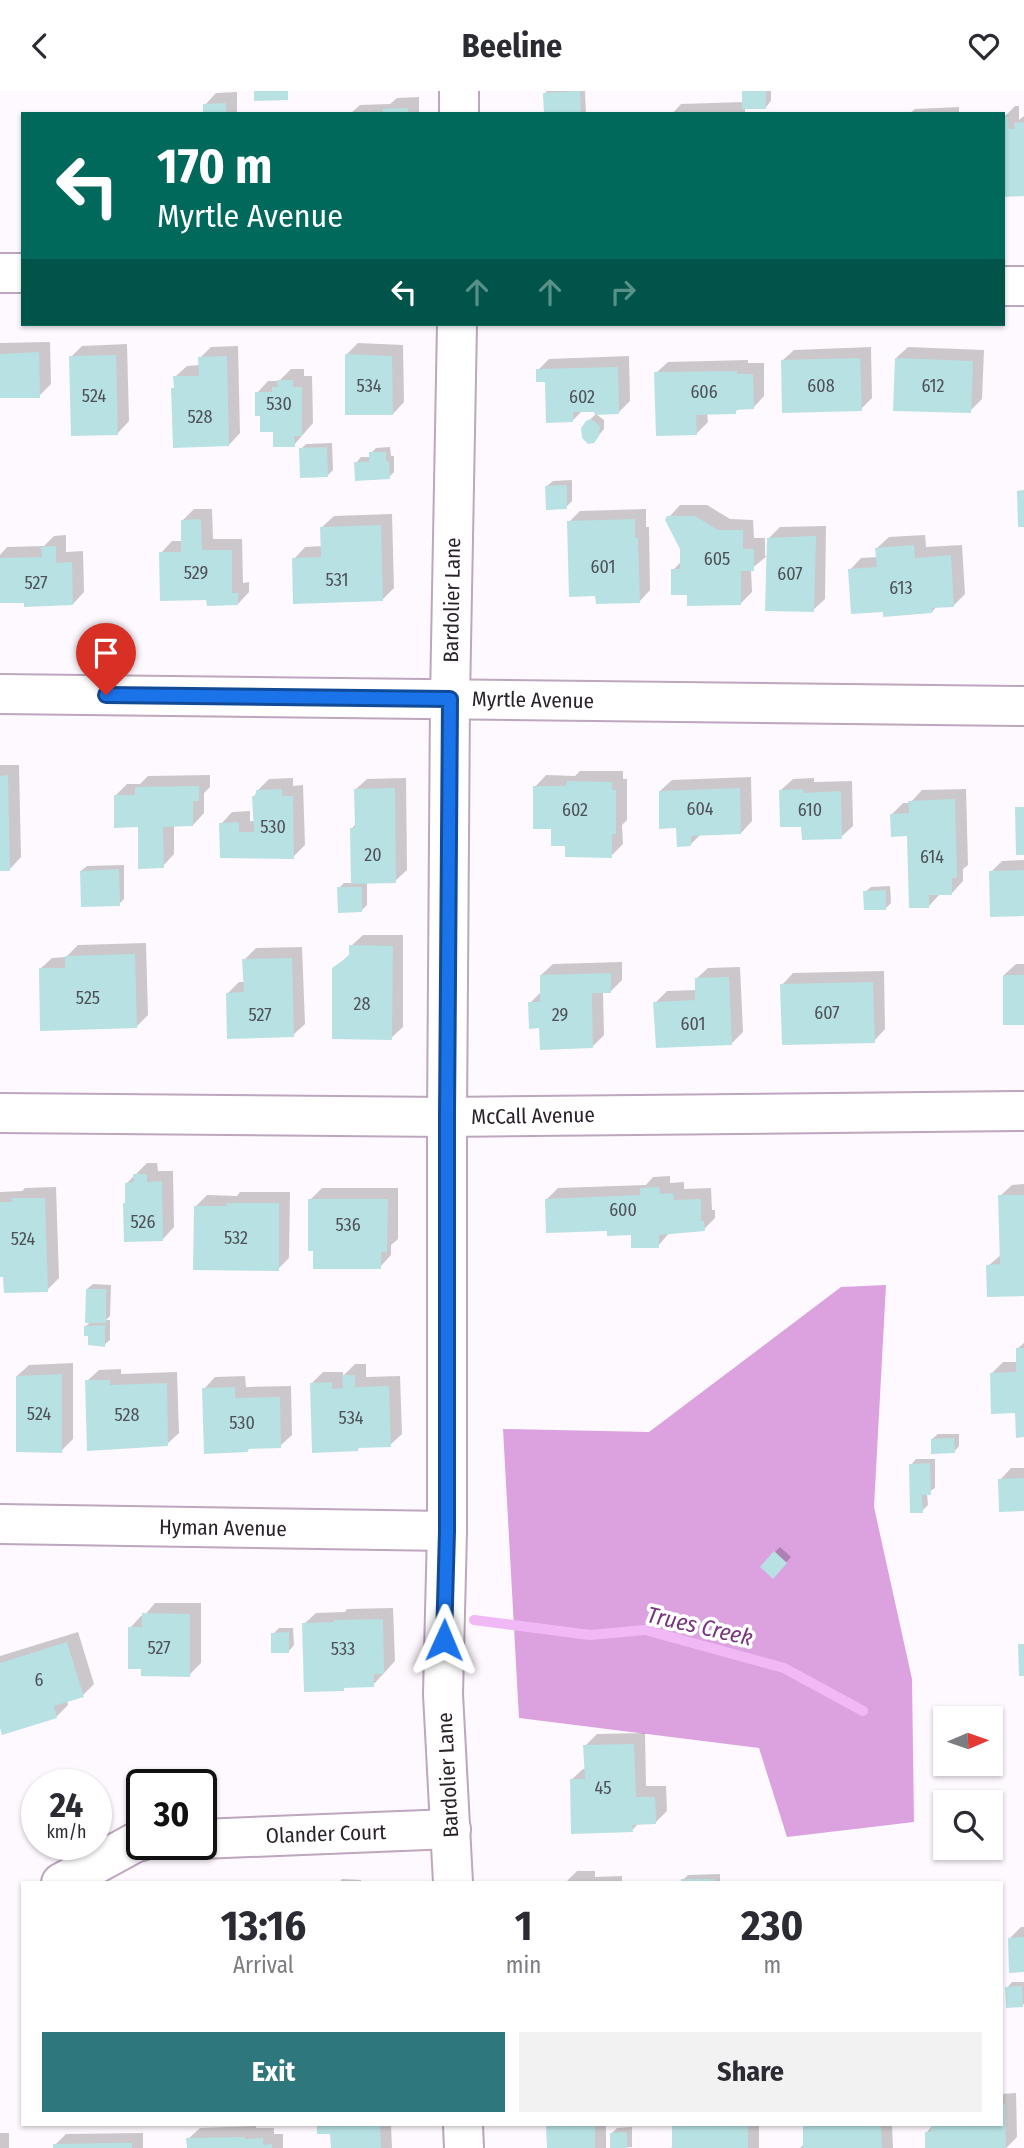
<!DOCTYPE html>
<style>
:root{--surface:#fff;--page:#f2f2f3;--text:#2b2b33;--muted:#7c7c81;--accent:#2e777c}
body{margin:0;font-family:"Fira Sans Condensed",sans-serif;background:var(--page);color:var(--text);height:100vh;display:flex;flex-direction:column;font-size:26px;white-space:nowrap}
*{box-sizing:border-box;margin:0}
p{font-size:23px;color:var(--muted)}
.icon{flex:none;width:38px;height:38px;fill:none;stroke:currentColor;stroke-width:2;stroke-linecap:round;stroke-linejoin:round}
.map{position:relative;flex:1;overflow:hidden}
.sheet{position:absolute;left:21px;top:1790px;width:982px;height:245px;display:flex;flex-direction:column;background:var(--surface);border-radius:0px;box-shadow:0 2px 5px #0004}
.sheet>*{flex:none}
.guide{position:absolute;left:21px;top:21px;width:984px;height:214px;border-radius:0px;box-shadow:0 2px 5px #0004;background:#00695c;color:#fff;overflow:hidden}
.needle{width:46px;rotate:88deg}
.tools{position:absolute;left:933px;top:1615px;display:grid;gap:14px}
.tools a{display:grid;place-items:center;width:70px;height:70px;border-radius:0px;background:var(--surface);box-shadow:0 2px 5px #0004;font-size:35px}
.speed{position:absolute;left:21px;top:1678px;display:flex;gap:14px;font-size:35px;font-weight:700;text-align:center}
.speed>*{display:grid;place-content:center;width:91px;height:91px;border-radius:50%;background:var(--surface);box-shadow:0 2px 5px #0004;line-height:1}
.speed small{font-size:18px;font-weight:400}
.speed .limit{border:4px solid #111;border-radius:10px;background:#fff;color:#111}
.pin{position:absolute;display:grid;place-items:center;width:60px;height:60px;color:#fff;margin:-72px -30px;border-radius:50% 50% 50% 0;rotate:-45deg;box-shadow:0 0 7px #0007}
.pin .icon{rotate:45deg}
.me{position:absolute;width:77px;margin:-38px;rotate:1deg;stroke-linejoin:round;filter:drop-shadow(0 0 5px #0008)}
.turn{display:flex;align-items:center;gap:24px;height:147px;padding:0 21px;font-size:32px}
.turn .icon{width:91px;height:91px;stroke-width:2.5}
.turn b{display:block;font-size:49px;line-height:60px}
.lanes{display:flex;align-items:center;height:66px;padding:0 21px;background:#0003;justify-content:center;gap:35px;direction:ltr}
.lanes .off{opacity:.35}
.eta{display:flex;justify-content:space-evenly;align-items:center;height:119px;text-align:center}
.eta b{font-size:42px;font-weight:700;line-height:49px}
.button{display:flex;gap:14px;margin-top:auto;padding:14px 21px}
.button a{flex:1;height:80px;border-radius:0px;background:var(--accent);color:#fff;font-size:28px;font-weight:700;line-height:80px;text-align:center}
.button a+a{background:var(--page);color:var(--text)}
header{display:flex;justify-content:space-between;align-items:center;height:91px;padding:0 21px;background:var(--surface);font-size:32px;font-weight:700}
.map>svg:first-child{display:block}
.forest{fill:#dba2df}
.shadow{fill:#0003}
.lines{fill:none;stroke-linecap:round;stroke-linejoin:round}
.stream{stroke:#f1b8f6;stroke-width:10}
.building{fill:#b8e1e3}
.street-casing{stroke:#bda6be;stroke-width:42}
.street{stroke:#fff;stroke-width:38}
.route-casing{stroke:#114b97;stroke-width:18}
.route{stroke:#1a73e8;stroke-width:12}
.labels{text-anchor:middle;dominant-baseline:central;stroke-width:7;stroke-linejoin:round;paint-order:stroke}
.number-label{font-size:18px;fill:#4e5158}
.street-label{font-size:21px;fill:#2a212a;stroke:#fff}
.water-label{font-size:23px;font-style:italic;fill:#77357e;stroke:#fff}
</style>
<header><svg class="icon" aria-label="back" viewBox="0 0 24 24"><path d="M15 5l-7 7 7 7"/></svg>Beeline<svg class="icon" aria-label="heart" viewBox="0 0 24 24"><path d="M12 20l-8-8c-3-5 5-10 8-4 3-6 11-1 8 4z"/></svg></header>
<div class="map">
<svg width="1024" height="2057" viewBox="0 0 1024 2057">
<rect width="100%" height="100%" fill="#fef9fe"/>
<path class="forest" d="M886 1194 874 1416 912 1588 914 1731 787 1746 759 1657 519 1627 503 1338 649 1341 841 1196Z"/>
<g class="shadow">
<path d="M547 0H585L586 23H546L545 2Z"/>
<path d="M743 0H771V10L766 16H745V23H672L681 13 743 11Z"/>
<path d="M237 1V23H204L205 14 216 2Z"/>
<path d="M419 6V23H350L360 14 390 13 397 7Z"/>
<path d="M1015 15H1019V29L1024 25V104H1003V27Z"/>
<path d="M959 16V23H909L915 18Z"/>
<path d="M50 251 51 293 39 305 0 306V252Z"/>
<path d="M358 252 403 254 404 311 393 323 347 263Z"/>
<path d="M127 253 129 330 118 342 71 266 82 255Z"/>
<path d="M238 255 240 342 229 354 173 298 175 295V286L187 275 200 274V267L211 256Z"/>
<path d="M871 256 872 307 861 318 782 270 794 259Z"/>
<path d="M908 256 984 259 982 308 970 320 896 267Z"/>
<path d="M629 265 630 310 618 322 583 319 572 330 547 289 538 279 549 268Z"/>
<path d="M748 269V272H764V305L753 317H739L735 321 707 322 708 331 696 343 656 282 668 271Z"/>
<path d="M291 278H304V285H312L313 332 294 354 275 340 262 323 257 302 268 290H279Z"/>
<path d="M596 323 604 329V338L599 344 584 334Z"/>
<path d="M332 352 333 379 328 384 301 358 306 353Z"/>
<path d="M390 356 391 365H394V381L389 386 356 372 361 366H371V362L376 357Z"/>
<path d="M572 389V410L566 416 547 395 553 390Z"/>
<path d="M680 414H707L730 428 753 429 754 447H765V465H767L751 478 752 501 740 513 689 502 673 479 682 470V457L669 426Z"/>
<path d="M194 418H212L213 448H242L243 492 249 491V501L238 513 208 507 161 462 172 450H183V429Z"/>
<path d="M646 418V436H649L650 499 639 511 569 431 580 420Z"/>
<path d="M392 423 394 497 382 509 294 468 305 456 323 455 322 436 334 425Z"/>
<path d="M826 435 825 508 813 519 769 447 780 436Z"/>
<path d="M66 444V461L83 460 84 501 73 513 0 511V464L7 456 44 455 54 445Z"/>
<path d="M925 444 926 456 962 454 965 503 954 514 937 515 932 521 884 519 850 479 861 467 878 466 877 457 889 446Z"/>
<path d="M0 674H19L21 766 10 778H0Z"/>
<path d="M580 680H623V688H627V729L622 734 623 753 611 765 567 753 535 696 546 684 575 685Z"/>
<path d="M210 684V696L204 702V722L193 734H174V763L163 775 139 735 115 705 127 693H140L148 685Z"/>
<path d="M751 686 752 730 741 742 701 743 691 753 678 736 660 700 672 689Z"/>
<path d="M293 687V695L303 694 305 754 293 766 221 765V733L232 721 250 720V730H255L254 706 257 700 269 688Z"/>
<path d="M406 687 407 779 395 790 367 791V814L361 820 339 797 344 792H353L351 738 357 732 355 699 367 688Z"/>
<path d="M814 687V691L852 690 853 735 841 746 803 734 781 699 793 688Z"/>
<path d="M966 698 968 774 963 778V790L952 802 940 803 929 815 909 743 892 723 903 712H910L922 699Z"/>
<path d="M1024 769V823L991 781 1002 770Z"/>
<path d="M124 774V808L119 813 81 780 87 775Z"/>
<path d="M890 795 891 812 886 817 865 801 871 796Z"/>
<path d="M363 844H403V936L391 947 334 878 351 862V855Z"/>
<path d="M146 852 148 924 137 935 40 878 52 867 66 866 78 854Z"/>
<path d="M302 856 305 933 293 944 227 903 239 891H245L244 869 256 857Z"/>
<path d="M622 871V889L610 901H603L604 944 592 956 541 935 530 912 542 900 541 884 553 873Z"/>
<path d="M1016 873H1024V932L1004 884Z"/>
<path d="M740 876 743 941 731 953 655 912 667 900 697 899 696 888 708 877Z"/>
<path d="M884 880 885 938 874 950 782 894 793 882Z"/>
<path d="M147 1072H157L158 1080H173L174 1136 163 1148 127 1110V1092Z"/>
<path d="M670 1085V1092L684 1091V1098L711 1097 712 1119H715V1127L704 1138 670 1141 658 1155 633 1142 609 1138 547 1108 558 1097 646 1094 653 1086Z"/>
<path d="M1024 1093V1203L988 1175 1002 1163 1000 1105 1012 1094Z"/>
<path d="M56 1096 59 1187 47 1199 5 1184 0 1177V1101L22 1100 25 1097Z"/>
<path d="M322 1097H398V1148L391 1154V1164L380 1176 310 1109Z"/>
<path d="M240 1101H290L289 1167 278 1178 196 1115 207 1104 237 1105Z"/>
<path d="M93 1193 111 1194 110 1225 106 1229H110V1249L104 1254 86 1235 91 1230 87 1198Z"/>
<path d="M1024 1252V1345L1017 1321 992 1282 1003 1271H1018L1017 1258Z"/>
<path d="M73 1272V1348L61 1360 17 1285 29 1274Z"/>
<path d="M355 1273H366V1286L400 1285 402 1343 390 1354 361 1355 357 1359 312 1292 323 1281H343V1285Z"/>
<path d="M121 1278V1283L177 1281 179 1342 167 1353 87 1290 99 1279Z"/>
<path d="M245 1285 246 1296 291 1295 292 1344 280 1355 251 1356 247 1360 204 1298 215 1286Z"/>
<path d="M938 1343H959V1355L954 1361 932 1348Z"/>
<path d="M916 1368H935V1397L927 1402 928 1414 922 1420 911 1374Z"/>
<path d="M1011 1377H1024V1418L1000 1389Z"/>
<path d="M780 1456 791 1466 773 1486 775 1461Z"/>
<path d="M155 1512H201V1572L189 1584 130 1537 141 1525H144Z"/>
<path d="M393 1517 395 1570 373 1594 347 1595 343 1598 304 1533 316 1522 345 1521 347 1518Z"/>
<path d="M279 1537H293L294 1554 289 1560 273 1543Z"/>
<path d="M78 1541 94 1593 83 1604 67 1609 68 1614 57 1625 0 1631V1565Z"/>
<path d="M645 1642 646 1695H666L667 1720 656 1731 639 1732 632 1739 571 1689 583 1678H586L585 1655 597 1643Z"/>
<path d="M577 1780H595V1786L622 1785V1792H565Z"/>
<path d="M720 1783V1792H683V1789L688 1784Z"/>
<path d="M342 1788 361 1789V1792H339Z"/>
<path d="M1021 1836H1024V1880L1010 1847Z"/>
<path d="M1012 1891H1024V1913L1022 1914 1007 1897Z"/>
<path d="M1016 2002 1017 2046 1006 2057H927V2041L933 2034H1001V2003Z"/>
<path d="M318 2034H391L392 2057H332V2041H319Z"/>
<rect x="548" y="2034" width="58" height="23"/>
<path d="M673 2034H759V2057H671L674 2054Z"/>
<path d="M804 2034H892L893 2057H800L805 2052Z"/>
<path d="M256 2035V2037H274V2043H283V2057H188V2048L200 2037Z"/>
<path d="M632 2036V2056L612 2057V2042L617 2037Z"/>
<rect x="0" y="2042" width="9" height="15"/>
<path d="M143 2042V2057H55V2054L66 2043Z"/>
</g>
<g class="lines">
<path class="stream" d="M474 1529 590 1544 645 1539 784 1577 863 1620"/>
</g>
<g class="building">
<path d="M254 0H288V9L254 10Z"/>
<path d="M580 0 581 23H544L543 2Z"/>
<rect x="742" y="0" width="24" height="18"/>
<path d="M226 12V23H203V13Z"/>
<path d="M408 17 409 23H383V18Z"/>
<path d="M1003 26H1008L1009 38H1015L1014 32 1024 31V105L1003 106Z"/>
<path d="M39 261 40 307H0V263Z"/>
<path d="M345 263 392 265 393 324H345Z"/>
<path d="M116 264 118 344 71 345 69 265Z"/>
<path d="M227 265 229 355 173 357 171 297H174L173 285H199L198 266Z"/>
<path d="M860 267 862 320 782 322 781 269Z"/>
<path d="M895 267 973 270 971 322 893 320Z"/>
<path d="M618 276 619 323 595 324 594 321H573V331L546 332 545 291H536V278Z"/>
<path d="M737 280V283H753L754 318 736 319V323L696 324 697 344 656 345 654 281Z"/>
<path d="M277 289H293V296H302V345H294L295 356H273V341H260V325H255V301H272V296H278Z"/>
<path d="M591 328 600 335 599 345 594 352 588 353 582 347 581 337 586 330Z"/>
<path d="M327 356 328 386 300 387 299 357Z"/>
<path d="M369 361H386V370H389L390 388 355 390 354 371H369Z"/>
<path d="M567 394V418L546 419 545 395Z"/>
<path d="M1024 399V436H1018L1017 400Z"/>
<path d="M667 425H695L718 439H743V458H754V480H741V514L687 515V504H671V478H680V458L665 429Z"/>
<path d="M201 428 202 459H232V502H238V514L207 515 206 509 160 510 159 461H181V429Z"/>
<path d="M635 428V447H638L640 512 596 513 595 505 569 506 567 430Z"/>
<path d="M381 434 383 510 293 513 292 467 321 466 320 436Z"/>
<path d="M816 445 814 521 765 520 767 447Z"/>
<path d="M914 454 915 467 951 464 954 516 932 517V522L883 526V521L851 523 848 478 877 476 875 457Z"/>
<path d="M56 455V472L72 471 73 514 24 516V512H0V467L42 466 41 456Z"/>
<path d="M8 684 10 780H0V685Z"/>
<path d="M567 690 612 691V699H616V743H612V767L565 766V755H551V738H533V695H566Z"/>
<path d="M199 695V710H193V735L163 736 164 777 138 778V736L114 737V704H135V696Z"/>
<path d="M395 697 396 792 351 793 350 737H355L354 698Z"/>
<path d="M740 697 741 743 691 745V755L677 756 676 737 659 738V700Z"/>
<path d="M282 698V705H293L294 768 220 767 219 732 239 731V741H254L252 705H256V699Z"/>
<path d="M803 698 804 702 841 700 842 748 802 749 801 736H780L779 699Z"/>
<path d="M955 708 957 787H952V804H929V817H909L907 745 891 746 890 723 909 722 908 710Z"/>
<path d="M1015 716H1024V764H1016Z"/>
<path d="M119 778 120 815 81 816 80 780Z"/>
<path d="M1024 779V825L990 826 989 780Z"/>
<path d="M337 796H362V821L338 822Z"/>
<path d="M886 799V819H864L863 800Z"/>
<path d="M349 854 393 855 392 949 332 948V877L349 865Z"/>
<path d="M135 863 137 937 40 940 39 877H65V865Z"/>
<path d="M292 867 294 946 227 948 226 902 244 901 242 868Z"/>
<path d="M611 882V902H592L593 957 540 959 539 937 529 938 528 911H540V884Z"/>
<rect x="1003" y="884" width="21" height="50"/>
<path d="M729 886 732 954 656 957 653 911 695 909V887Z"/>
<path d="M873 891 875 952 782 954 780 893Z"/>
<path d="M133 1083H147V1091L162 1090 163 1150 124 1151 123 1112H125V1092L134 1091Z"/>
<path d="M659 1096 660 1103 673 1102 674 1109 701 1108V1130H704L705 1140 659 1144V1157H631V1144L607 1145V1140L546 1142 545 1108 640 1104V1097Z"/>
<path d="M998 1104H1024V1205L987 1206 986 1174 1000 1173Z"/>
<path d="M12 1107H45L48 1201 4 1202 3 1186H0V1111H12Z"/>
<path d="M308 1108H388L387 1161H381V1178H313V1160H308Z"/>
<path d="M227 1112H279V1180L193 1179 194 1115H226Z"/>
<path d="M86 1198H106V1232H85Z"/>
<path d="M105 1234V1256L88 1254V1245H84V1235Z"/>
<path d="M1016 1257H1024V1346L1016 1347 1015 1322 991 1323 990 1282 1016 1281Z"/>
<path d="M62 1283V1362L16 1361V1285Z"/>
<path d="M342 1284H355V1296L389 1295 391 1356 358 1357V1360L312 1362 310 1292 332 1291V1298L343 1297Z"/>
<path d="M85 1289H110V1294L167 1292 168 1355 87 1360Z"/>
<path d="M235 1296V1307L280 1306 281 1357 248 1358V1361L204 1363 202 1297Z"/>
<path d="M954 1347 955 1362 931 1363V1348Z"/>
<path d="M930 1372 931 1404H922L923 1422H910L909 1373Z"/>
<path d="M1024 1387V1420L999 1421 998 1388Z"/>
<path d="M774 1460 787 1472 773 1488 760 1476Z"/>
<path d="M142 1522 190 1523V1586L141 1585V1578H128V1536H142Z"/>
<path d="M383 1528 384 1583H374V1596L344 1597V1600L304 1601 302 1532 334 1531V1529Z"/>
<path d="M289 1541V1562H271V1542Z"/>
<path d="M67 1551 84 1606 54 1615 57 1627 2 1644 0 1637V1572Z"/>
<path d="M1018 1553H1024V1585H1019Z"/>
<path d="M634 1653 636 1706H655L656 1733 632 1734 633 1741 571 1743 570 1688H585L583 1654Z"/>
<rect x="681" y="1788" width="34" height="4"/>
<path d="M1024 1846V1881L1009 1882 1008 1847Z"/>
<path d="M1022 1895 1023 1916 1006 1917 1005 1896Z"/>
<path d="M1001 2013H1005L1006 2057H925V2041H931V2034H1001Z"/>
<path d="M317 2034H380L381 2057H331L330 2043H317Z"/>
<path d="M546 2034H595V2057H547Z"/>
<rect x="672" y="2034" width="76" height="23"/>
<path d="M803 2034H881L882 2057H803Z"/>
<path d="M627 2041V2057H610V2042Z"/>
<path d="M245 2046V2048L263 2047V2054L272 2053V2057H187L186 2047Z"/>
<path d="M114 2052H132V2057H53V2053Z"/>
</g>
<g class="lines">
<defs>
<g id="street">
<path d="M459 23V0"/>
<path d="M0 182H23"/>
<path d="M1003 195H1024"/>
<path d="M0 603 1024 615"/>
<path d="M0 1022 447 1026 1024 1020"/>
<path d="M0 1433 447 1440"/>
<path d="M201 1748 451 1738"/>
<path d="M61 1792 136 1751 142 1750"/>
<path d="M453 1792 443 1603 447 1440V1026L450 608 457 233"/>
<path d="M463 2034 464 2057"/>
</g>
</defs>
<use href="#street" class="street-casing"/>
<use href="#street" class="street"/>
</g>
<g class="lines">
<defs>
<path id="route" d="M106 604 450 608 447 1026V1440L444 1549"/>
</defs>
<use href="#route" class="route-casing"/>
<use href="#route" class="route"/>
</g>
<g class="labels">
<g class="number-label">
<text x="369" y="295">534</text>
<text x="821" y="295">608</text>
<text x="933" y="295">612</text>
<text x="704" y="301">606</text>
<text x="94" y="305">524</text>
<text x="582" y="306">602</text>
<text x="279" y="313">530</text>
<text x="200" y="326">528</text>
<text x="717" y="468">605</text>
<text x="603" y="476">601</text>
<text x="196" y="482">529</text>
<text x="790" y="483">607</text>
<text x="337" y="489">531</text>
<text x="36" y="492">527</text>
<text x="901" y="497">613</text>
<text x="700" y="718">604</text>
<text x="575" y="719">602</text>
<text x="810" y="719">610</text>
<text x="273" y="736">530</text>
<text x="373" y="764">20</text>
<text x="932" y="766">614</text>
<text x="88" y="907">525</text>
<text x="362" y="913">28</text>
<text x="827" y="922">607</text>
<text x="260" y="924">527</text>
<text x="560" y="924">29</text>
<text x="693" y="933">601</text>
<text x="623" y="1119">600</text>
<text x="143" y="1131">526</text>
<text x="348" y="1134">536</text>
<text x="236" y="1147">532</text>
<text x="23" y="1148">524</text>
<text x="39" y="1323">524</text>
<text x="127" y="1324">528</text>
<text x="351" y="1327">534</text>
<text x="242" y="1332">530</text>
<text x="159" y="1557">527</text>
<text x="343" y="1558">533</text>
<text x="39" y="1589">6</text>
<text x="603" y="1697">45</text>
</g>
<g class="street-label">
<text transform="translate(452 509) rotate(-89)">Bardolier Lane</text>
<text transform="translate(533 609) rotate(1)">Myrtle Avenue</text>
<text transform="translate(533 1025) rotate(-1)">McCall Avenue</text>
<text transform="translate(223 1437) rotate(1)">Hyman Avenue</text>
<text transform="translate(448 1684) rotate(-93)">Bardolier Lane</text>
<text transform="translate(326 1743) rotate(-2)">Olander Court</text>
</g>
<g class="water-label">
<text transform="translate(700 1535) rotate(13)">Trues Creek</text>
</g>
</g>
</svg>
<div class="tools">
<a><svg class="needle" viewBox="-14 -14 28 28"><path d="M0-13l5 13h-10z" fill="#e53935"/><path d="M0 13l5-13h-10z" fill="#7c7c81"/></svg></a>
<a><svg class="icon" aria-label="search" viewBox="0 0 24 24"><circle cx="10" cy="10" r="6"/><path d="M15 15l6 6"/></svg></a>
</div>
<div class="speed"><div>24<small>km/h</small></div><div class="limit">30</div></div>
<div class="pin" style="left:106px;top:604px;background:#d93025"><svg class="icon" aria-label="arrive" viewBox="0 0 24 24"><path d="M6 21V4h12l-3 4 3 4H6"/></svg></div>
<svg class="me" style="left:444px;top:1549px" viewBox="-20 -20 40 40"><path d="M0-17L14 15 0 8-14 15z" fill="#1a73e8" stroke="#fff" stroke-width="4"/></svg>
<div class="guide">
<div class="turn"><svg class="icon" aria-label="left" viewBox="0 0 24 24"><path d="M17 20v-9H6M10 6l-5 5 5 5"/></svg><div><b>170 m</b>Myrtle Avenue</div></div>
<div class="lanes"><svg class="icon" aria-label="left" viewBox="0 0 24 24"><path d="M17 20v-9H6M10 6l-5 5 5 5"/></svg><svg class="icon off" aria-label="ahead" viewBox="0 0 24 24"><path d="M12 20V5M6 11l6-6 6 6"/></svg><svg class="icon off" aria-label="ahead" viewBox="0 0 24 24"><path d="M12 20V5M6 11l6-6 6 6"/></svg><svg class="icon off" aria-label="right" viewBox="0 0 24 24"><path d="M7 20v-9h11M14 6l5 5-5 5"/></svg></div>
</div>
<section class="sheet">
<div class="eta">
<div><b>13:16</b><p>Arrival</p></div>
<div><b>1</b><p>min</p></div>
<div><b>230</b><p>m</p></div>
</div>
<div class="button"><a>Exit</a><a>Share</a></div>
</section>
</div>
